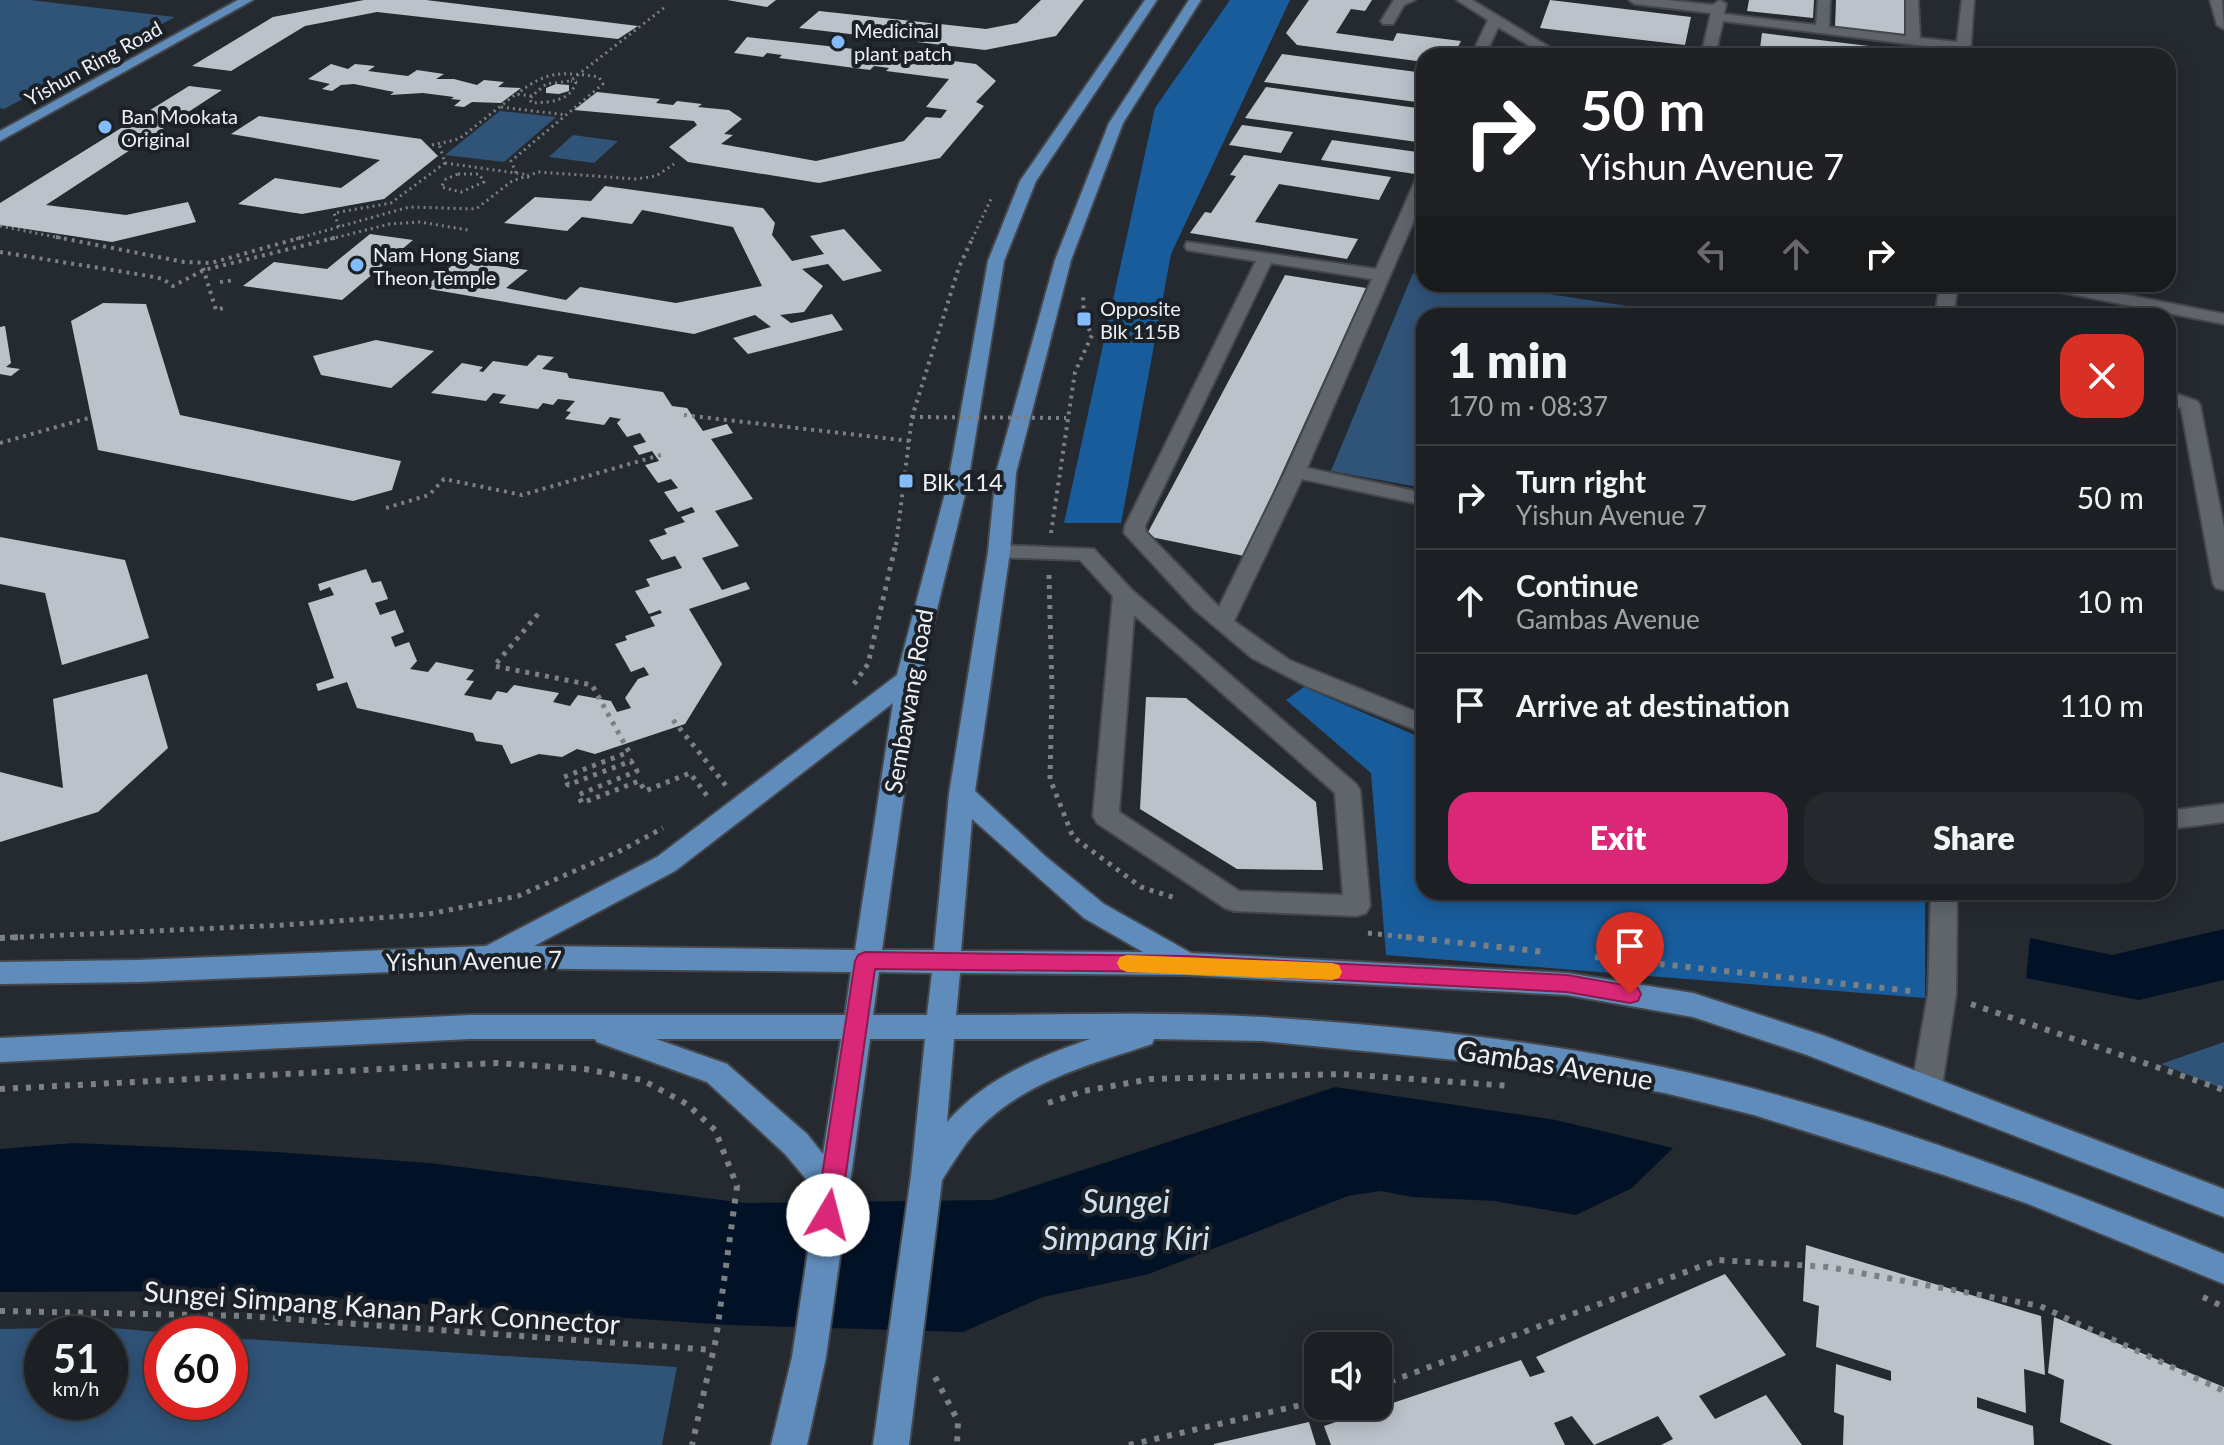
<!DOCTYPE html>
<meta charset="utf-8">
<style>
:root{--surface:#1c2024;--page:#25282c;--text:#f1f3f6;--muted:#a0a3a6;--line:#3a3e41;--accent:#db2777}
body{margin:0;font-family:Lato,sans-serif;background:var(--page);color:var(--text);height:100vh;display:flex;flex-direction:column;font-size:30px;white-space:nowrap}
*{box-sizing:border-box;margin:0}
p{font-size:26px;color:var(--muted)}
.icon{flex:none;width:44px;height:44px;fill:none;stroke:currentColor;stroke-width:2;stroke-linecap:round;stroke-linejoin:round}
.map{position:relative;flex:1;overflow:hidden}
.panel{position:absolute;left:1416px;top:308px;width:760px;height:592px;display:flex;flex-direction:column;background:var(--surface);border-radius:24px;box-shadow:0 4px 20px #0003,0 0 0 2px var(--line)}
.panel>*{flex:none}
.banner{position:absolute;left:1416px;top:48px;width:760px;height:244px;border-radius:24px;box-shadow:0 4px 20px #0003,0 0 0 2px var(--line);background:#202124;color:#fff;overflow:hidden}
.fabs{position:absolute;left:1304px;top:1332px;display:grid;gap:16px}
.fabs a{display:grid;place-items:center;width:88px;height:88px;border-radius:16px;background:var(--surface);box-shadow:0 4px 20px #0003,0 0 0 2px var(--line);font-size:40px}
.speed{position:absolute;left:24px;top:1316px;display:flex;gap:16px;font-size:40px;font-weight:700;text-align:center}
.speed>*{display:grid;place-content:center;width:104px;height:104px;border-radius:50%;background:var(--surface);box-shadow:0 4px 20px #0003,0 0 0 2px var(--line);line-height:1}
.speed small{font-size:20px;font-weight:400}
.speed .limit{border:12px solid #d22;background:#fff;color:#111}
.pin{position:absolute;display:grid;place-items:center;width:68px;height:68px;color:#fff;margin:-82px -34px;border-radius:50% 50% 50% 0;rotate:-45deg;box-shadow:0 0 8px #0007}
.pin .icon{rotate:45deg}
.me{position:absolute;width:88px;margin:-44px;rotate:8deg;stroke-linejoin:round;filter:drop-shadow(0 0 6px #0008)}
.turn{display:flex;align-items:center;gap:28px;height:168px;padding:0 32px;font-size:36px}
.turn .icon{width:104px;height:104px;stroke-width:2.5}
.turn b{display:block;font-size:56px;line-height:68px}
.lanes{display:flex;align-items:center;height:76px;padding:0 32px;background:#0003;justify-content:center;gap:40px;direction:ltr}
.lanes .off{opacity:.35}
.round{display:grid;place-items:center;flex:none;width:84px;height:84px;border-radius:24px;background:var(--page)}
.overview{display:flex;align-items:center;justify-content:space-between;height:136px;padding:0 32px}
h1{font-size:48px;font-weight:800;line-height:60px}
.primary-button{display:flex;gap:16px;margin-top:auto;padding:16px 32px}
.primary-button a{flex:1;height:92px;border-radius:24px;background:var(--accent);color:#fff;font-size:32px;font-weight:800;line-height:92px;text-align:center}
.primary-button a+a{background:var(--page);color:var(--text)}
ul{padding:0;list-style:none}
li{display:flex;align-items:center;gap:24px;height:104px;padding:0 32px;border-top:2px solid var(--line)}
li div{flex:1}
li b{display:block;font-size:30px}
li em{font-style:normal}
.map>svg:first-child{display:block}
.green{fill:#305378;fill-rule:evenodd}
.forest{fill:#185c9c}
.water{fill:#011227}
.building{fill:#bcc2ca}
.lines{fill:none;stroke-linecap:round;stroke-linejoin:round}
.minor-casing{stroke:#44484d;stroke-width:4}
.major-casing{stroke:#44484d;stroke-width:4}
.path-far3{stroke:#7b8085;stroke-width:3;stroke-dasharray:2 4;stroke-linecap:butt}
.path-far2{stroke:#7b8085;stroke-width:4;stroke-dasharray:3 5;stroke-linecap:butt}
.path-far1{stroke:#7b8085;stroke-width:5;stroke-dasharray:4 6;stroke-linecap:butt}
.path{stroke:#7b8085;stroke-width:6;stroke-dasharray:5 8;stroke-linecap:butt}
.minor{fill:#5f656b;fill-rule:evenodd}
.major{fill:#608cbb;fill-rule:evenodd}
.path-bridge{stroke:#7b8085;stroke-width:4;stroke-dasharray:3 5;stroke-linecap:butt}
.route{fill:#db2777;stroke:#8e194d;stroke-width:2}
.slow{fill:#f59e0b}
.poi-dot{fill:#82bcfa;stroke:#1b2126;stroke-width:3}
.labels{text-anchor:middle;dominant-baseline:central;stroke-width:8;stroke-linejoin:round;paint-order:stroke}
.far-poi-label{font-size:20px;fill:#edf1f5;stroke:#1b2126;text-anchor:start}
.far-street-label{font-size:20px;fill:#edf1f5;stroke:#1b2126}
.poi-label{font-size:24px;fill:#edf1f5;stroke:#1b2126;text-anchor:start}
.street-label{font-size:24px;fill:#edf1f5;stroke:#1b2126}
.near-street-label{font-size:28px;fill:#edf1f5;stroke:#1b2126}
.near-water-label{font-size:32px;font-style:italic;fill:#d1e1f4;stroke:#1b2126}
</style>
<div class="map">
<svg width="2224" height="1445" viewBox="0 0 2224 1445">
<rect width="100%" height="100%" fill="#252a30"/>
<g class="green">
<path d="M0 0H30L175 17 4 109 0 108Z"/>
<path d="M500 111 556 117 504 162 445 155Z"/>
<path d="M573 135 618 141 594 163 549 157Z"/>
<path d="M1413 273 1424 275V284H1483L1640 308 1638 316H1424V488L1331 471Z"/>
<path d="M2224 1042V1089L2161 1064Z"/>
<path d="M101 1327 181 1334H162V1402H230V1338L677 1367 662 1445H0V1329ZM42 1334H110V1402H42Z"/>
</g>
<g class="forest">
<path d="M1230 0H1290L1171 254 1121 523H1064L1155 108Z"/>
<path d="M1304 687 1424 739V892H1925V998L1386 955 1371 773 1286 700Z"/>
</g>
<g class="water">
<path d="M2224 929V980L2139 1000 2026 978 2030 938 2112 955Z"/>
<path d="M1335 1087 1556 1120 1673 1148 1632 1188 1576 1215 1494 1201 1412 1197 1381 1191 1348 1196 1149 1274 1043 1297 963 1332 729 1325 230 1291 0 1292V1149L74 1143 276 1152 430 1163 745 1203 992 1200Z"/>
</g>
<g class="building">
<path d="M364 0H426L638 26 618 39 377 12 305 26 231 71 192 66 273 17Z"/>
<path d="M727 0H776L767 7Z"/>
<path d="M1041 0H1084L1056 36 985 50 799 28 819 11 986 29 1017 23Z"/>
<path d="M1309 0H1372L1365 11 1351 9 1336 33 1393 41 1397 33 1461 41 1457 49 1466 50 1464 56H1424V62L1297 45 1286 33Z"/>
<path d="M1550 0 1691 17 1685 45 1540 28Z"/>
<path d="M1749 0H1814L1813 18 1747 11Z"/>
<path d="M1836 0H1905L1907 37 1835 28Z"/>
<path d="M1762 33 1935 54V56H1759Z"/>
<path d="M747 37 890 53 887 51 903 48 909 53 900 54 976 64 996 81 976 102 984 106 940 158 819 183 688 162 669 147 697 125 694 121 574 110 597 92 660 99 656 103 673 105 677 101 702 104 698 107 729 110 742 119 724 134 733 135 721 144 816 161 904 141 926 117 941 118 947 110 926 107 949 79 886 71 889 68 874 66 870 70 779 58 782 55 767 53 763 57 734 53Z"/>
<path d="M1282 54 1424 73V103L1264 82Z"/>
<path d="M331 64 348 69 355 64 375 66 368 71 408 76 417 70 444 74 436 79H454L477 85 484 80 504 82 498 87 521 88 501 103 472 102 464 107 454 106 461 100 451 99 454 97 423 93 390 95 394 92 354 84 341 85 332 91 322 89 330 84 308 79Z"/>
<path d="M556 84 569 85V91L559 94 546 93V88Z"/>
<path d="M189 86 222 90 46 205 126 215 188 202 196 222 112 242 0 225V203Z"/>
<path d="M1266 87 1424 109V143L1245 118Z"/>
<path d="M259 116 421 139 438 156 384 199 302 214 238 204 275 178 341 188 380 160 231 134Z"/>
<path d="M1242 125 1293 132 1281 153 1229 145Z"/>
<path d="M1332 140 1424 153V154L1415 174 1321 160Z"/>
<path d="M1244 155 1391 177 1379 200 1279 184 1255 222 1358 239 1347 259 1190 233 1205 212 1211 213 1236 176 1230 175Z"/>
<path d="M605 186 763 208 775 223 772 235 792 261 824 254 810 236 844 229 882 271 843 281 828 264 802 269 823 286 804 312 780 315 791 323 832 314 843 330 748 354 733 338 771 327 755 315 694 334 423 288 458 261 528 270 506 288 566 300 580 287 676 303 762 286 733 227 642 210 632 224 582 217 567 231 504 223 535 197 591 201Z"/>
<path d="M370 234 413 240 342 300 243 286 274 262 327 269Z"/>
<path d="M1285 275 1366 288 1244 556 1146 536Z"/>
<path d="M103 303 146 304 180 415 401 461 392 490 353 501 98 450 71 321Z"/>
<path d="M5 326 11 363 6 367 20 369 11 376 0 374V327Z"/>
<path d="M376 340 434 351 391 388 321 375 313 356Z"/>
<path d="M538 355 554 357 542 369 567 373 569 378 663 392 672 406 687 408 703 431 727 424 733 433 711 439 753 499 715 511 739 546 702 558 722 590 746 582 750 589 689 609 722 664 685 724 595 754 577 749 562 757 539 754 511 764 502 745 476 741 473 733 357 708 347 682 318 691 316 684 334 678 308 603 334 595 330 587 320 591 318 584 366 569 372 583 381 581 388 599 375 603 380 615 395 610 404 632 391 637 395 647 409 642 417 661 410 669 428 672 436 662 474 670 466 680 474 681 464 695 491 700 497 691 507 693 514 685 559 693 553 702 570 706 578 695 611 701 617 712 631 708 625 698 638 679 649 675 644 667 631 672 615 644 627 640 625 636 655 626 650 617 662 613 660 610 649 614 635 591 650 586 646 579 682 568 675 556 662 560 649 540 667 534 664 529 685 522 681 517 695 512 692 507 678 512 664 492 678 488 671 479 658 483 645 465 659 461 652 451 639 455 633 446 646 442 640 433 627 437 617 423 621 419 610 417 604 425 565 419 571 412 566 411 575 401 558 399 553 405 543 403 538 409 499 403 506 395 493 393 486 401 431 393 462 363 483 367 479 371 483 372 493 361 527 366Z"/>
<path d="M0 537 125 560 149 638 62 665 45 593 0 584Z"/>
<path d="M147 674 168 748 98 812 0 842V772L63 788 53 699Z"/>
<path d="M1146 697 1186 698 1316 802 1323 870 1237 869 1140 809Z"/>
<path d="M1806 1245 2041 1316 2045 1375 2024 1369 2026 1413 1977 1397V1408L2033 1426 2034 1445H1843L1844 1416 1834 1412 1836 1364 1891 1381V1371L1816 1347 1819 1306 1803 1301Z"/>
<path d="M1725 1274 1786 1355 1699 1396 1715 1419 1766 1395 1802 1445H1661L1673 1439 1658 1416 1594 1445 1572 1416 1554 1423 1565 1445H1331L1324 1426 1521 1360 1530 1377 1545 1372 1536 1357Z"/>
<path d="M2054 1317 2224 1387V1445H2113L2060 1422 2064 1380 2048 1373Z"/>
<path d="M1309 1422 1316 1445H1214V1444Z"/>
</g>
<g class="lines">
<defs>
<g id="minor">
<path d="M1394 0H1415L1404 5 1393 24H1383L1381 21Z"/>
<path d="M1457 0H1472L1564 56H1547L1498 27 1485 56H1471L1488 20Z"/>
<path d="M1629 0H1667L1713 5 1720 0 1726 4 1724 14 1816 25 1818 0H1830L1829 27 1906 36V0H1918L1920 38 1957 42 1962 0H1974L1970 56H1956L1957 50 1723 21 1715 56H1701L1711 13 1635 4Z"/>
<path d="M2210 0H2222L2224 29 2217 25Z"/>
<path d="M1424 174V197L1307 468 1424 493V505L1302 479 1234 621 1289 660 1424 715V733L1308 687 1252 658 1195 610 1124 533 1125 526 1256 261 1187 250 1185 246 1187 242 1376 269 1416 179ZM1271 263 1372 279 1285 472 1219 607 1146 532 1145 526Z"/>
<path d="M1940 284H1958L1953 316H1935Z"/>
<path d="M2036 284H2072L2224 314V324L2045 289Z"/>
<path d="M2168 391 2197 401 2200 405 2224 528V590L2216 588 2213 583 2181 408 2168 403Z"/>
<path d="M999 545 1094 549 1132 590 1356 784 1360 790 1370 906 1366 913 1357 916 1234 911 1225 908 1097 823 1093 816 1113 596 1080 560 991 557 988 552 991 547ZM1134 615 1335 793 1343 895 1239 891 1119 812Z"/>
<path d="M2224 804V822L2168 829V811Z"/>
<path d="M1931 892H1957L1956 994 1942 1086 1937 1095 1927 1099 1917 1095 1912 1086 1928 994Z"/>
</g>
<g id="major">
<path d="M238 0H253L0 141V131Z"/>
<path d="M1145 0H1157L1036 181 1004 261 968 482 920 679 882 950H934L949 794 988 552 996 473 1055 260 1109 123 1189 0H1201L1123 123 1071 260 1016 473 1010 552 975 791 1045 856 1104 904 1191 953 1567 973 1693 993 1825 1036 2224 1189V1217L1807 1055 1693 1017 1567 995 1186 975 960 973 956 1015C1058 1015 1162 1011 1264 1017 1371 1024 1489 1035 1595 1054 1812 1091 2021 1172 2224 1254V1284L2026 1203 1947 1176 1754 1115 1665 1093 1507 1065 1263 1041 1154 1039 1152 1044C1089 1065 1020 1082 973 1135 961 1149 952 1165 942 1180L909 1445H873L911 1176 925 1039H870L826 1357 807 1445H771L792 1357 817 1192 785 1154 707 1082 597 1042 595 1039H470L0 1062V1038L470 1015H845L851 972 490 968 139 982 0 984V962L139 960 486 946 657 857 897 675 948 482 988 261 1020 181ZM893 703 855 950 534 946 675 871ZM972 819 1084 918 1143 952 961 951ZM879 972 932 973 927 1015H873ZM656 1039H841L823 1154 807 1134 727 1064ZM954 1039H1090C1038 1057 984 1079 947 1122Z"/>
</g>
</defs>
<use href="#minor" class="minor-casing"/>
<use href="#major" class="major-casing"/>
<g class="path-far3">
<path d="M532 96 529 99 532 103C550 102 570 102 576 82L571 81"/>
<path d="M501 107 566 115"/>
<path d="M432 145 459 139 516 94 532 96 546 84 570 81 665 7"/>
<path d="M445 163 523 174 531 179"/>
<path d="M516 173 511 161 603 84 599 77C562 72 547 70 517 94"/>
<path d="M458 174H479L484 182 461 192 441 187 446 179Z"/>
<path d="M0 226 66 239"/>
<path d="M339 227 334 213 391 203 445 163 439 144"/>
<path d="M296 239 409 207 476 209 512 181 539 172 636 179 656 176 674 164"/>
<path d="M330 239 390 224 420 222 468 230"/>
<path d="M972 239 992 197"/>
</g>
<g class="path-far2">
<path d="M56 237 184 262 211 263 303 237"/>
<path d="M0 252 149 276 163 279 173 286 204 270 338 237"/>
<path d="M203 268 216 310 227 307"/>
<path d="M220 282 236 280"/>
<path d="M684 415 910 441"/>
<path d="M0 443 92 417"/>
<path d="M386 508 429 495 444 479 522 495 664 454"/>
<path d="M1051 533 1075 372 1092 335 1084 319 1083 295"/>
<path d="M896 545 912 417 959 267 973 237"/>
</g>
<g class="path-far1">
<path d="M1049 575 1052 691 1050 779 1073 837 1141 887 1178 899"/>
<path d="M538 614 494 666 592 685 629 752 564 777 568 785 631 761 637 771 578 795 582 803 639 781 645 791 690 773 708 797"/>
<path d="M854 684 868 664 896 543"/>
<path d="M673 720 727 787"/>
<path d="M1368 933 1424 939"/>
<path d="M0 938 284 925 429 914 518 896 622 850 663 828"/>
</g>
<g class="path">
<path d="M1406 937 1545 952"/>
<path d="M0 938 21 937"/>
<path d="M1595 957 1911 991"/>
<path d="M1971 1004 2224 1090"/>
<path d="M0 1089 497 1063 585 1069 642 1080 687 1104 715 1130 737 1186 716 1339 692 1445"/>
<path d="M1048 1103 1084 1091 1151 1079 1342 1074 1511 1086"/>
<path d="M2203 1297 2224 1307"/>
<path d="M0 1311 247 1316 713 1350"/>
<path d="M935 1377 958 1421 957 1445"/>
<path d="M1378 1386 1718 1260 1828 1267 2040 1306 2224 1391"/>
<path d="M1129 1445 1318 1401"/>
</g>
<use href="#minor" class="minor"/>
<use href="#major" class="major"/>
<path class="path-bridge" d="M912 417 1066 418"/>
</g>
<path class="route" d="M865 952 1186 956 1567 975 1630 986 1638 988 1641 994 1638 1001 1630 1003 1567 992 1186 972 875 969 840 1215 836 1222 828 1226 820 1222 816 1215 855 961 858 955Z"/>
<path class="slow" d="M1127 955 1332 963 1339 965 1342 972 1339 978 1332 980 1127 972 1120 969 1117 963 1120 957Z"/>
<g class="poi-dot">
<circle cx="838" cy="42" r="8"/>
<circle cx="105" cy="127" r="8"/>
<circle cx="357" cy="265" r="8"/>
<rect x="1076" y="311" width="16" height="16" rx="4"/>
<rect x="898" y="473" width="16" height="16" rx="4"/>
</g>
<g class="labels">
<g class="far-poi-label">
<text x="854" y="30">Medicinal<tspan x="854" dy="23">plant patch</tspan></text>
<text x="121" y="116">Ban Mookata<tspan x="121" dy="23">Original</tspan></text>
<text x="373" y="254">Nam Hong Siang<tspan x="373" dy="23">Theon Temple</tspan></text>
<text x="1100" y="308">Opposite<tspan x="1100" dy="23">Blk 115B</tspan></text>
</g>
<g class="far-street-label">
<text transform="translate(93 63) rotate(-29)">Yishun Ring Road</text>
</g>
<g class="poi-label">
<text x="922" y="481">Blk 114</text>
</g>
<g class="street-label">
<text transform="translate(908 701) rotate(-80)">Sembawang Road</text>
<text transform="translate(474 960) rotate(-1)">Yishun Avenue 7</text>
</g>
<g class="near-street-label">
<text transform="translate(1555 1064) rotate(9)">Gambas Avenue</text>
<text transform="translate(382 1307) rotate(4)">Sungei Simpang Kanan Park Connector</text>
</g>
<g class="near-water-label">
<text x="1126" y="1200">Sungei<tspan x="1126" dy="37">Simpang Kiri</tspan></text>
</g>
</g>
</svg>
<div class="fabs">
<a><svg class="icon" aria-label="sound" viewBox="0 0 24 24"><path d="M4 9h4l5-4v14l-5-4H4zM17 9q2 3 0 6"/></svg></a>
</div>
<div class="speed"><div>51<small>km/h</small></div><div class="limit">60</div></div>
<div class="pin" style="left:1630px;top:994px;background:#d93025"><svg class="icon" aria-label="arrive" viewBox="0 0 24 24"><path d="M6 21V4h12l-3 4 3 4H6"/></svg></div>
<svg class="me" style="left:828px;top:1215px" viewBox="-20 -20 40 40"><circle r="19" fill="#fff"/><path d="M0-13L10 11 0 6-10 11z" fill="#db2777"/></svg>
<div class="banner">
<div class="turn"><svg class="icon" aria-label="right" viewBox="0 0 24 24"><path d="M7 20v-9h11M14 6l5 5-5 5"/></svg><div><b>50 m</b>Yishun Avenue 7</div></div>
<div class="lanes"><svg class="icon off" aria-label="left" viewBox="0 0 24 24"><path d="M17 20v-9H6M10 6l-5 5 5 5"/></svg><svg class="icon off" aria-label="ahead" viewBox="0 0 24 24"><path d="M12 20V5M6 11l6-6 6 6"/></svg><svg class="icon" aria-label="right" viewBox="0 0 24 24"><path d="M7 20v-9h11M14 6l5 5-5 5"/></svg></div>
</div>
<section class="panel">
<div class="overview"><div><h1>1 min</h1><p>170 m · 08:37</p></div><a class="round" style="background:#d93025;color:#fff"><svg class="icon" aria-label="close" viewBox="0 0 24 24"><path d="M6 6l12 12M18 6L6 18"/></svg></a></div>
<ul>
<li><svg class="icon" aria-label="right" viewBox="0 0 24 24"><path d="M7 20v-9h11M14 6l5 5-5 5"/></svg><div><b>Turn right</b><p>Yishun Avenue 7</p></div><em>50 m</em></li>
<li><svg class="icon" aria-label="ahead" viewBox="0 0 24 24"><path d="M12 20V5M6 11l6-6 6 6"/></svg><div><b>Continue</b><p>Gambas Avenue</p></div><em>10 m</em></li>
<li><svg class="icon" aria-label="arrive" viewBox="0 0 24 24"><path d="M6 21V4h12l-3 4 3 4H6"/></svg><div><b>Arrive at destination</b></div><em>110 m</em></li>
</ul>
<div class="primary-button"><a>Exit</a><a>Share</a></div>
</section>
</div>
